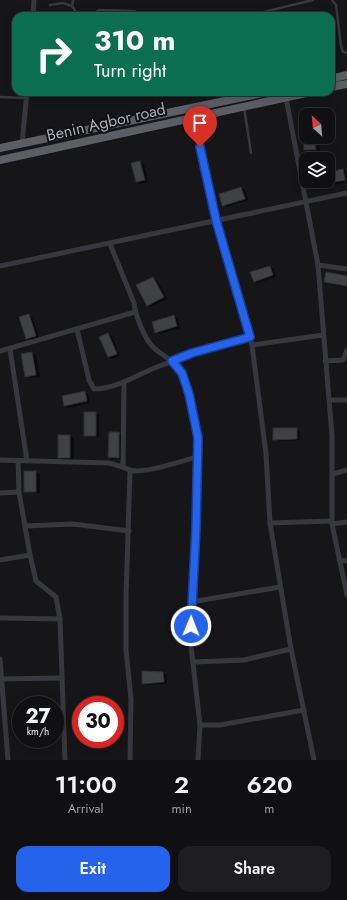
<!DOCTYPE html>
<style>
:root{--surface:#101012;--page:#1e1e20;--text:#f1f3f6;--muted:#9c9d9f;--line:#303032;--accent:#2563eb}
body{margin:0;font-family:Jost,sans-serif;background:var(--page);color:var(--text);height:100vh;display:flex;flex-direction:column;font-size:15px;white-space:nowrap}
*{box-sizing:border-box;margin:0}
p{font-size:13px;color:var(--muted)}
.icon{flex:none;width:22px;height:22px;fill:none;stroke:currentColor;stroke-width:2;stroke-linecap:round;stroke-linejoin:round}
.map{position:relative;height:760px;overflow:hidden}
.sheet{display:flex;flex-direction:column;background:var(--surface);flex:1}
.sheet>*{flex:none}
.banner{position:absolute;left:12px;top:12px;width:323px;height:84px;border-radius:12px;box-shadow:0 2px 10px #0003,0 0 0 1px var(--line);background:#0b6e4f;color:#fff;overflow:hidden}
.needle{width:26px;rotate:334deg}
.tools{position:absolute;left:299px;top:108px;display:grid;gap:8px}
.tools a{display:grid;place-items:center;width:36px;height:36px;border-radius:8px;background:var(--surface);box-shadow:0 2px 10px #0003,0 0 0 1px var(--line);font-size:20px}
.speed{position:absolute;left:12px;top:696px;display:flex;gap:8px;font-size:20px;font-weight:700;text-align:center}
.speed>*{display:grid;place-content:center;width:52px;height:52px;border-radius:50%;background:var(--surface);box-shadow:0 2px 10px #0003,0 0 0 1px var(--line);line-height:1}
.speed small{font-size:10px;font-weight:400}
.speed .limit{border:6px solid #d22;background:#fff;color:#111}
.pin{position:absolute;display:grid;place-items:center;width:34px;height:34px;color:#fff;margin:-41px -17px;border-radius:50% 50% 50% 0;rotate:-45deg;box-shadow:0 0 4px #0007}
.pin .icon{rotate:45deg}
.me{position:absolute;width:44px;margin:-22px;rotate:1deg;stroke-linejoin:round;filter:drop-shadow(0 0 3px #0008)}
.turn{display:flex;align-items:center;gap:14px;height:84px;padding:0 16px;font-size:18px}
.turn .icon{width:52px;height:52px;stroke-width:2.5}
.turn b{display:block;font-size:28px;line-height:34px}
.eta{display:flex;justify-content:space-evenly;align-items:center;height:68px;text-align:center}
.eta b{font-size:24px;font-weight:600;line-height:28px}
.button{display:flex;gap:8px;margin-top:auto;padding:8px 16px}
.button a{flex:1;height:46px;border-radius:12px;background:var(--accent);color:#fff;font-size:16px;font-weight:600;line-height:46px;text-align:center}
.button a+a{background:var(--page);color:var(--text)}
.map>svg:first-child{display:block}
.shadow{fill:#0007}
.building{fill:#404145;stroke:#303034}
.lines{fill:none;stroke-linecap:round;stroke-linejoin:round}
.service{stroke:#37383d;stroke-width:2.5}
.minor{stroke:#37383d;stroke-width:5}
.trunk{stroke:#5b5e65;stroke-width:8}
.route-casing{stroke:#184099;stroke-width:10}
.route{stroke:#2563eb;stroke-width:7}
.labels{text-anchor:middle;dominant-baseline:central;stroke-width:4;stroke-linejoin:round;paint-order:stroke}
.street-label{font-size:16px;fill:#a8adb8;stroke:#111113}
</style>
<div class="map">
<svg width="347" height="760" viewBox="0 0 347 760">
<rect width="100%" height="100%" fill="#161618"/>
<g class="shadow">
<path d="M306 128V137H318L319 151 309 152 305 150 303 129Z"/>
<path d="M140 162 144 164 148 182 140 184 137 181 133 164Z"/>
<path d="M343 170 347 172V182L344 171H342L344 183 335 184 331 182Z"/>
<path d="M241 188 245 190 248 200 227 207 223 205Z"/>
<path d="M270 267 274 269 276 277 258 283 254 281Z"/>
<path d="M347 277V287L325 282Z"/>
<path d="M153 278 157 280 167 299 151 307 147 305Z"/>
<path d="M29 315 32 317 39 338 31 341 27 339Z"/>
<path d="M174 316 178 319 180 328 160 334 156 332Z"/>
<path d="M108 334 112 336 120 356 112 359 108 357Z"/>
<path d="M32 353 36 355 40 377 30 378 26 376Z"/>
<path d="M84 392 88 394 90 403 69 408 65 405Z"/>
<path d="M96 413 99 415V437H88L85 435Z"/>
<path d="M296 429 300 431V440L278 441 274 439Z"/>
<path d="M110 433 123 435V459H112L109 457Z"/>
<path d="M70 436 74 438V460L63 459 59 457Z"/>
<path d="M25 472H36L40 474V493H29L25 491Z"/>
<path d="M163 673 167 675V684L147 685 143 683Z"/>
</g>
<g class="building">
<path d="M303 137H315L316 150H304Z"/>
<path d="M140 161 145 180 136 182 131 163Z"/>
<path d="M343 169 345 180 330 183 328 172Z"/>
<path d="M241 187 245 199 222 206 219 194Z"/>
<path d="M270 266 273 275 254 282 250 272Z"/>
<path d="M326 272 347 276V286L324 282Z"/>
<path d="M153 277 164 297 147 306 136 285Z"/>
<path d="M29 314 36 336 26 339 19 317Z"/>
<path d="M174 315 177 326 155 333 152 322Z"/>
<path d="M108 333 117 354 108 357 99 337Z"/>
<path d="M32 352 36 375 25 377 21 354Z"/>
<path d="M85 391 87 401 64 406 62 396Z"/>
<rect x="84" y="412" width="12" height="24"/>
<path d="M273 428H297V439L273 440Z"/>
<path d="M109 432H119V458L108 457Z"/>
<rect x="58" y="435" width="12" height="23"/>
<rect x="24" y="471" width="12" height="21"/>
<path d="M142 671 163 672 164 682 142 684Z"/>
</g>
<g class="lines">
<g class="service">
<path d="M332 0 336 5 341 46 343 52 347 53"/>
<path d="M50 5 63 3 72 6 79 16"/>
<path d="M72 6 73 0"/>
<path d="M94 16 95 13 99 10 135 11 137 16"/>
<path d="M247 16 313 0"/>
<path d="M28 94 38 92"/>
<path d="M0 97 26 98"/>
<path d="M244 107 251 153"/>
</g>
<g class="minor">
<path d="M33 16 34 0"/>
<path d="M286 98 318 265 332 436V524L347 595"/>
<path d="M193 118 216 220 252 345 266 454 270 523 291 649 314 760"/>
<path d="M22 143 27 92"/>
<path d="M110 244 134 303C135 314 144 338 153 347 162 356 176 361 182 373 193 391 198 435 199 456L190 637 200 725 198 760"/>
<path d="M318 265 347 269"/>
<path d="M0 266 347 193"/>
<path d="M77 329 89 380 94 389C116 389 137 375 157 367 187 355 218 346 250 337"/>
<path d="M252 345 323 335"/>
<path d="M10 349 27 461"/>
<path d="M0 351 135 312"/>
<path d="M325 361 343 360 347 350"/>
<path d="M330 400H347"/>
<path d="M0 460 109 463C117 465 123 467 130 470 140 475 187 460 199 456"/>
<path d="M18 461 19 492 30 555 36 581 56 597 60 619 65 760"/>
<path d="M123 467 124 382"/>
<path d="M333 474 347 470"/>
<path d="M0 493 19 492"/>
<path d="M270 523 332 521"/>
<path d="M332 524 347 522"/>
<path d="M25 526 73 524 129 531"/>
<path d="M0 560 30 555"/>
<path d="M339 560 347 561"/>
<path d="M191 602 280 587"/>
<path d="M0 618 60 619"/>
<path d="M0 659 8 760"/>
<path d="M194 662 244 660 291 649"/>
<path d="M0 679 61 678"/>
<path d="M200 725H220L304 710"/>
<path d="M130 760 131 699 126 650V597L130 471"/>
</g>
<g class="trunk">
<path d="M331 79 347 75"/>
<path d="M331 87 347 84"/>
<path d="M0 148 267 92"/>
<path d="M0 160 311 92"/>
</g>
</g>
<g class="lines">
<defs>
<path id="route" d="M191 626 196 528 198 438 189 394 182 373 172 361 192 353 250 337 216 220 200 147"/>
</defs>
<use href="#route" class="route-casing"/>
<use href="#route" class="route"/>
</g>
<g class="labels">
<g class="street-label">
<text transform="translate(106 122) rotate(-13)">Benin Agbor road</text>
</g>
</g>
</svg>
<div class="tools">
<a><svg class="needle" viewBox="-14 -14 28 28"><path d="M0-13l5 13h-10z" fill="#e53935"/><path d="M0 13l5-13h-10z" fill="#9c9d9f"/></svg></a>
<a><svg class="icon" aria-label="layers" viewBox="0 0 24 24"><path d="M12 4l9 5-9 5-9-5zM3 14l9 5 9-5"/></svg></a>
</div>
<div class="speed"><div>27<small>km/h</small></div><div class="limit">30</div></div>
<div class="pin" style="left:200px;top:147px;background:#d93025"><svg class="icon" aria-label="arrive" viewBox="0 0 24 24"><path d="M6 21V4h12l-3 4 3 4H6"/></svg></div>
<svg class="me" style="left:191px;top:626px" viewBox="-20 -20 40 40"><circle r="17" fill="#2563eb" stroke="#fff" stroke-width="3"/><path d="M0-11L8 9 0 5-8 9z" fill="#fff"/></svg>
<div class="banner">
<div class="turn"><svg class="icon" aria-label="right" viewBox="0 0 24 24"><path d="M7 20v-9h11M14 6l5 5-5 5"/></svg><div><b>310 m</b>Turn right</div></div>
</div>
</div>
<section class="sheet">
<div class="eta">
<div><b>11:00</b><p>Arrival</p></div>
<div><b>2</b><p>min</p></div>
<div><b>620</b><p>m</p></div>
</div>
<div class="button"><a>Exit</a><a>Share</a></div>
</section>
